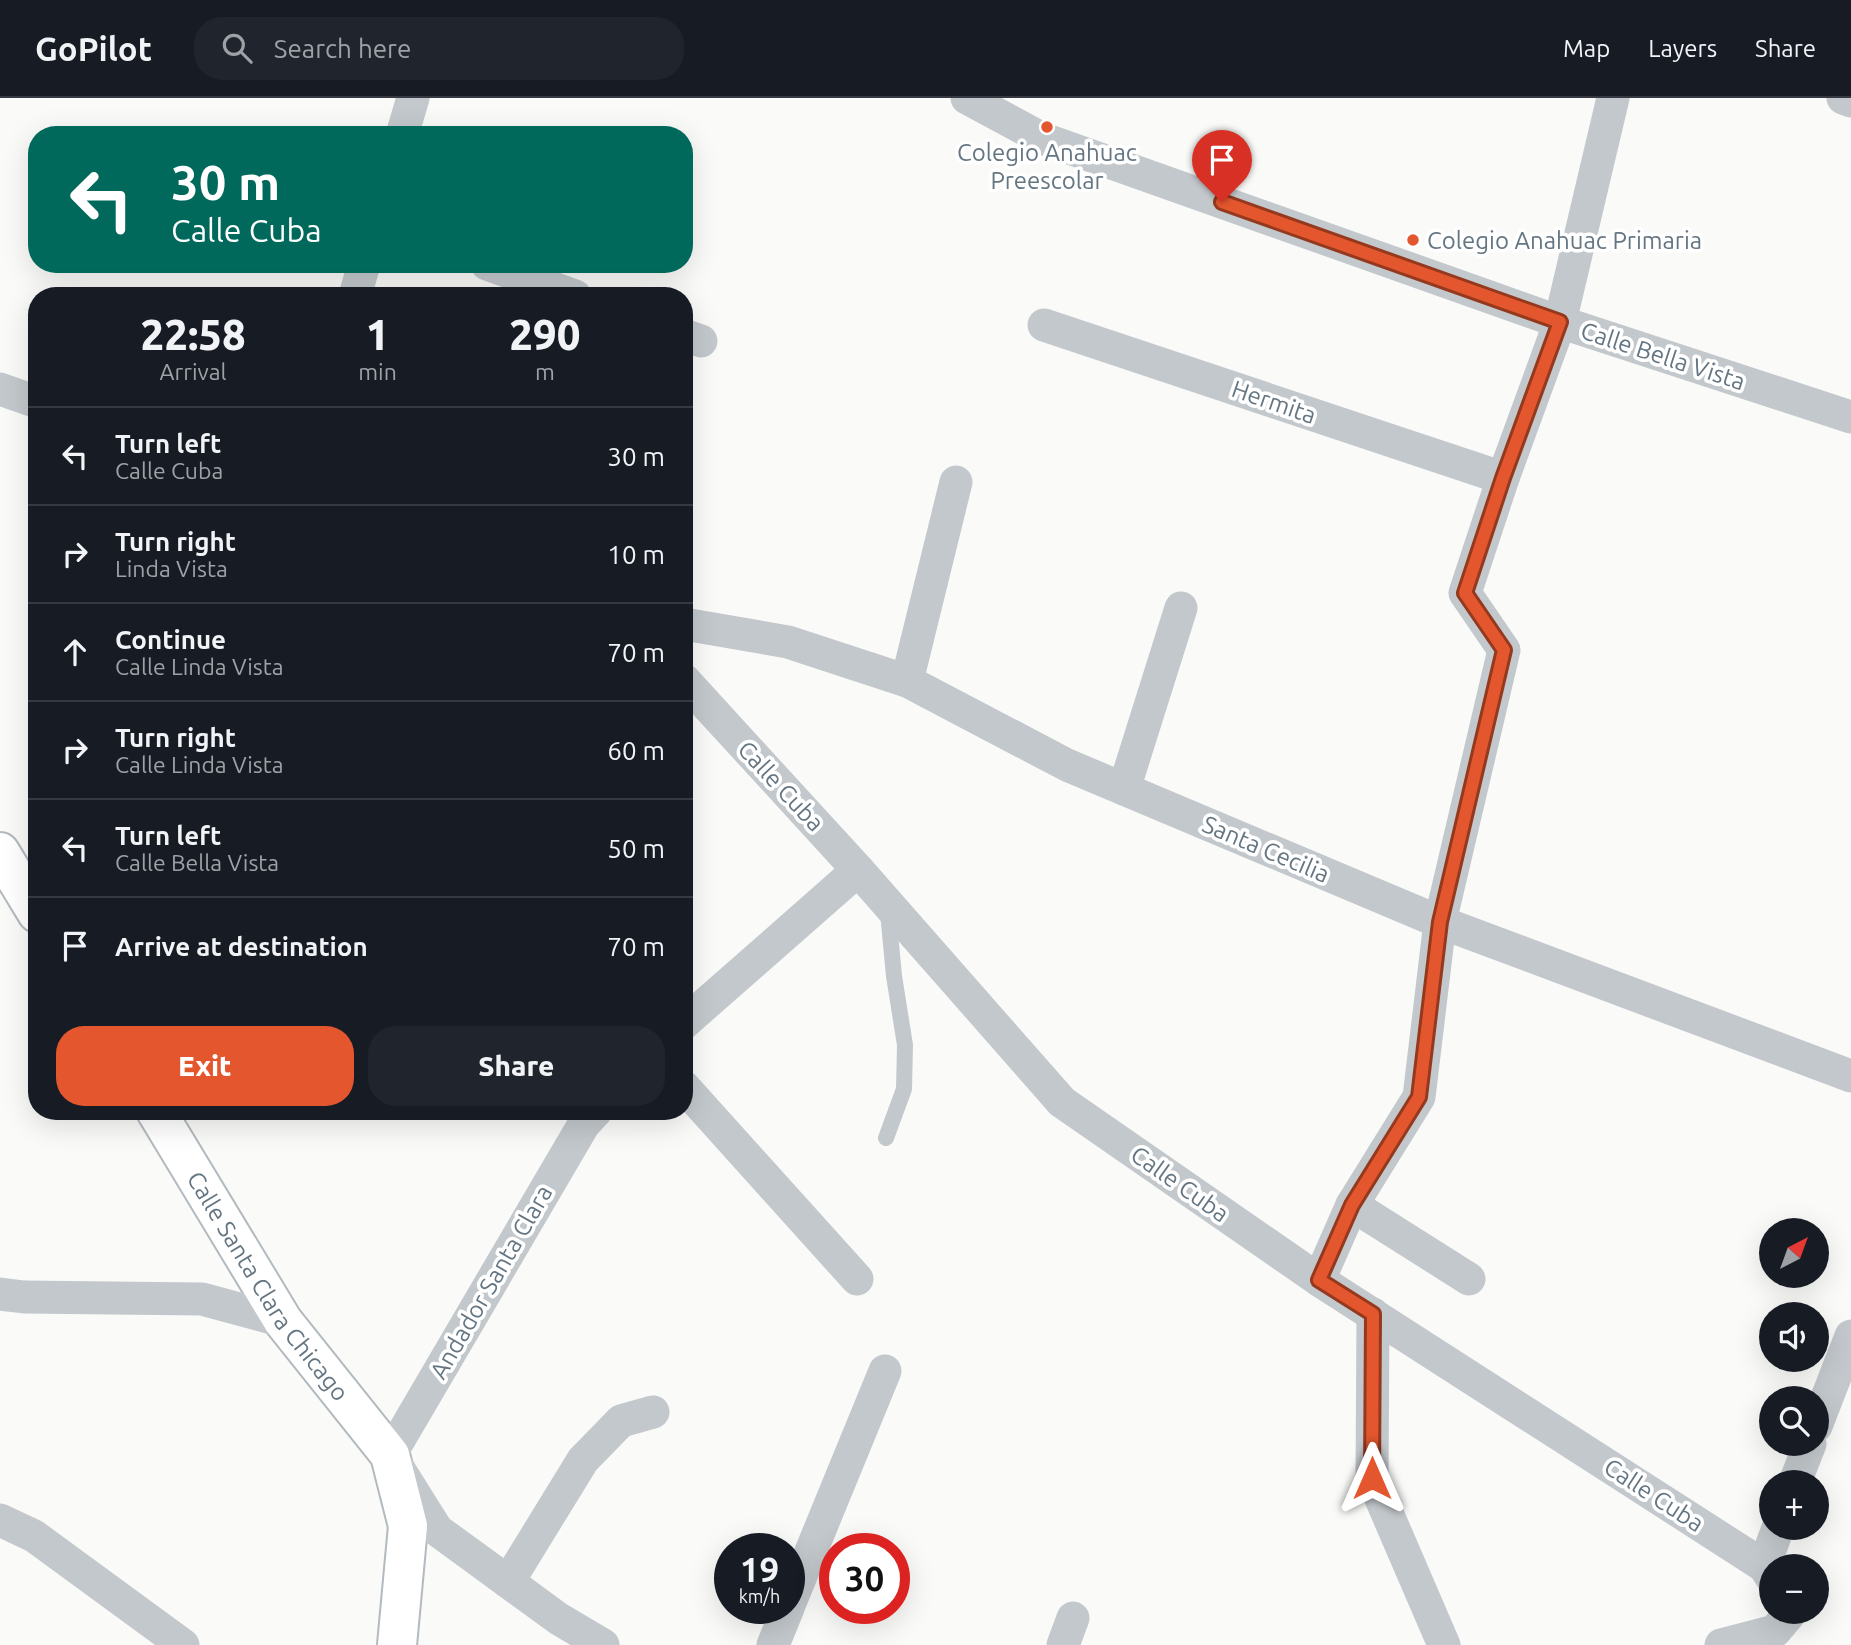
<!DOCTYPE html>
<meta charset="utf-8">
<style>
:root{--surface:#171b24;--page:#20242c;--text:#f1f3f6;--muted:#9ea1a6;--line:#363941;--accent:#e4572e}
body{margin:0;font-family:Ubuntu,sans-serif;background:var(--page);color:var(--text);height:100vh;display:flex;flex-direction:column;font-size:26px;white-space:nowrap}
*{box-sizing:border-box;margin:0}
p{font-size:23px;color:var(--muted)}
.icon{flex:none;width:38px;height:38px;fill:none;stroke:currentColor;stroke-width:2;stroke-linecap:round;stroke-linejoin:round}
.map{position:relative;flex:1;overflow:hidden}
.panel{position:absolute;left:28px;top:189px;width:665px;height:833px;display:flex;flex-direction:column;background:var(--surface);border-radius:28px;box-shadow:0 7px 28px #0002}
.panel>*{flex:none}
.guide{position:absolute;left:28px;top:28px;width:665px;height:147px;border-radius:28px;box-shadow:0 7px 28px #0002;background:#00695c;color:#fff;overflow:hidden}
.needle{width:46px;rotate:41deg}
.buttons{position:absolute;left:1759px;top:1120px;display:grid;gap:14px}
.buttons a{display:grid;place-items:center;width:70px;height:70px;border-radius:50%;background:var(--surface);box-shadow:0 7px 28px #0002;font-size:35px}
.speed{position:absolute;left:714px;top:1435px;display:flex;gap:14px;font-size:35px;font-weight:700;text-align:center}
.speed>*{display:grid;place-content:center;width:91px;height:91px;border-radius:50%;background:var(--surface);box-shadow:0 7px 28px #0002;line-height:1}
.speed small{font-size:18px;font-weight:400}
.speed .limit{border:10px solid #d22;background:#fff;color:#111}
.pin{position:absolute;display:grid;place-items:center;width:60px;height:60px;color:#fff;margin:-72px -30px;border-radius:50% 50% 50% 0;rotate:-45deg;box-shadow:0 0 7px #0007}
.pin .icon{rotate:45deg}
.me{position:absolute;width:77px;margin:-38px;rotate:0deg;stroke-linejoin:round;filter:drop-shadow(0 0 5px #0008)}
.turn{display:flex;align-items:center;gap:24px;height:147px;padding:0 28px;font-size:32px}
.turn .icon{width:91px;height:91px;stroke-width:2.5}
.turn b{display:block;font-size:49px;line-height:60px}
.eta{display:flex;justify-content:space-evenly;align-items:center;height:119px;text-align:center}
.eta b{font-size:42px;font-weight:800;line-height:49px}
.button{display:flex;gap:14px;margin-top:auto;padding:14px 28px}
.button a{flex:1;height:80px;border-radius:28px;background:var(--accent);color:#fff;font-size:28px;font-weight:800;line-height:80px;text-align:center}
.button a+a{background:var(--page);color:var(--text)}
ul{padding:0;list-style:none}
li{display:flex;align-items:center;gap:21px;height:98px;padding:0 28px;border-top:2px solid var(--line)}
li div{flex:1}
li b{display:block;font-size:26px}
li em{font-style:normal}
header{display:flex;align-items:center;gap:42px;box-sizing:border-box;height:98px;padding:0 35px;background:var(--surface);border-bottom:2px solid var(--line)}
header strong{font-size:33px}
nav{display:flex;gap:38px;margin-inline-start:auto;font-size:24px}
.search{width:490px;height:63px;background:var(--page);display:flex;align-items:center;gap:18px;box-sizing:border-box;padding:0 24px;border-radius:28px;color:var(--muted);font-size:26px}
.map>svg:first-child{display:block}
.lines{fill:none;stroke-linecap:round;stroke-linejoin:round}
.secondary-casing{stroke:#b3babf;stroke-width:42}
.lane{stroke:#c3c8cc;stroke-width:16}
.street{stroke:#c3c8cc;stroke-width:33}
.secondary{stroke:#fff;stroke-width:38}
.route-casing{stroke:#94391e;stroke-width:18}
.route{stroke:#e4572e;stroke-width:12}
.poi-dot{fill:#e4572e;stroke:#fff;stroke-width:2.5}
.labels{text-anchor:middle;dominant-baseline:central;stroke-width:7;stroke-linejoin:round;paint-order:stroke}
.poi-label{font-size:24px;fill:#657683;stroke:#fff}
.street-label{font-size:24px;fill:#657683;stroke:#fff}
</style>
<header>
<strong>GoPilot</strong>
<div class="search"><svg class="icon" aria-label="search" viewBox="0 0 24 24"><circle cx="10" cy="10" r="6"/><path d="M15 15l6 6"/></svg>Search here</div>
<nav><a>Map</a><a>Layers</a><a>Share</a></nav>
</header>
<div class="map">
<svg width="1851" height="1547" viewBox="0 0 1851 1547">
<rect width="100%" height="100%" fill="#fafaf8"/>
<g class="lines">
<defs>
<g id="secondary">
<path d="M0 754 37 815"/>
<path id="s1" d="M156 1013 283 1223 390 1357 408 1428 397 1547"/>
</g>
</defs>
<use href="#secondary" class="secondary-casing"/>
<path class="lane" d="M886 1040 904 991 905 947 894 878 888 814"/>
<g class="street">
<path d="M967 0 1041 40 1560 224 1851 319"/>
<path d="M1843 0 1851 3"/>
<path d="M402 37 413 0"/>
<path d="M487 166 575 198"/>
<path d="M355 198 364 166"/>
<path d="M1044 227 1503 380"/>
<path d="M684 237 701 243"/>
<path d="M0 291 37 304"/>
<path d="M684 526 788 544 907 583 1067 667 1440 824 1851 978"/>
<path d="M684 582 858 772 1062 1004 1319 1182 1764 1468 1771 1479"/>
<path d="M907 583 956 384"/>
<path d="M1124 691 1181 510"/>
<path d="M684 925 858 772"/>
<path d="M684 989 857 1181"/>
<path d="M596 1013 584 1026 390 1357 437 1432 559 1521 603 1547"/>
<path d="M1352 1107 1469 1181"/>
<path d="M1319 1182 1352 1107 1419 999 1440 824 1504 552 1465 495 1503 380 1560 224 1613 0"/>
<path d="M0 1196 24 1199 202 1201 283 1223"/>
<path d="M1373 1216 1372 1380 1444 1547"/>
<path d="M1816 1328 1851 1238"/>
<path d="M1795 1384 1810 1346"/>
<path d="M0 1422 34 1438 183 1547"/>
<path d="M1764 1468 1778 1430"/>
<path d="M508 1484 583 1362 621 1323 653 1314"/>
<path d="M789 1507 885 1273"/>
<path d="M773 1547 788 1510"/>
<path d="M1063 1547 1073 1520"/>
<path d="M1721 1547 1775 1533 1791 1514"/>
</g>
<use href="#secondary" class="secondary"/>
</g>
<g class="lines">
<defs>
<path id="route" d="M1222 104 1560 224 1503 380 1465 495 1504 552 1440 824 1419 999 1352 1107 1319 1182 1373 1216 1372 1380"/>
</defs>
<use href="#route" class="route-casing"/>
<use href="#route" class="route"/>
</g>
<g class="poi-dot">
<circle cx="1047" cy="29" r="7"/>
<circle cx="1413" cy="142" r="7"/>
</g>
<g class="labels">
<g class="poi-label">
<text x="1047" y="54">Colegio Anahuac<tspan x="1047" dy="28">Preescolar</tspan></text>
<text x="1427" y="142" text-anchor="start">Colegio Anahuac Primaria</text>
</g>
<g class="street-label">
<text transform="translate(1663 258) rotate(18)">Calle Bella Vista</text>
<text transform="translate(1274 304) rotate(19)">Hermita</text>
<text transform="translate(781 688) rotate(47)">Calle Cuba</text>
<text transform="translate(1266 751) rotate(23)">Santa Cecilia</text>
<text transform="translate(1180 1086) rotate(35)">Calle Cuba</text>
<text transform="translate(491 1184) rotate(-60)">Andador Santa Clara</text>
<text stroke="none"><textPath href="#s1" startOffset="208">Calle Santa Clara Chicago</textPath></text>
<text transform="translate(1654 1397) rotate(33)">Calle Cuba</text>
</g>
</g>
</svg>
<div class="buttons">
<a><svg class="needle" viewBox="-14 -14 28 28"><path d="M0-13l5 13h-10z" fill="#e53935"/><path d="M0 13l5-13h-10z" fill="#9ea1a6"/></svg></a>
<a><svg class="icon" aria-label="sound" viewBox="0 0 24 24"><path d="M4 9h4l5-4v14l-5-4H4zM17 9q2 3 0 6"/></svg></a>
<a><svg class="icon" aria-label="search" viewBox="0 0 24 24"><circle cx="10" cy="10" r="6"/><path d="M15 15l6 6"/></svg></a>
<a>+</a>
<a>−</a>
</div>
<div class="speed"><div>19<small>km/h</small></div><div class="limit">30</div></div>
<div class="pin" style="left:1222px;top:104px;background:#d93025"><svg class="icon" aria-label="arrive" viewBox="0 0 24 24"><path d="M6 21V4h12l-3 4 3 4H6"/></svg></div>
<svg class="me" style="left:1372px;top:1380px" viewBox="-20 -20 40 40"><path d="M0-17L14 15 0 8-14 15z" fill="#e4572e" stroke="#fff" stroke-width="4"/></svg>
<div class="guide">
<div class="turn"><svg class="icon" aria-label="left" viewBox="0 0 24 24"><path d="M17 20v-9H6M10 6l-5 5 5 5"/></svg><div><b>30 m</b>Calle Cuba</div></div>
</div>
<section class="panel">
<div class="eta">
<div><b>22:58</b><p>Arrival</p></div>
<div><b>1</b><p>min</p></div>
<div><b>290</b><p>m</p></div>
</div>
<ul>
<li><svg class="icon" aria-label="left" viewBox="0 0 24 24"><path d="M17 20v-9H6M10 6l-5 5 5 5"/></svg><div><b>Turn left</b><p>Calle Cuba</p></div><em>30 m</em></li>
<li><svg class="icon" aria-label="right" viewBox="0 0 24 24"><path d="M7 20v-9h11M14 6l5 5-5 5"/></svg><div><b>Turn right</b><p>Linda Vista</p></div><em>10 m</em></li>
<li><svg class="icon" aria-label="ahead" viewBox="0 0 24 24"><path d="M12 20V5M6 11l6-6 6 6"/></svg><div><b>Continue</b><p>Calle Linda Vista</p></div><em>70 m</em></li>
<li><svg class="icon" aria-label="right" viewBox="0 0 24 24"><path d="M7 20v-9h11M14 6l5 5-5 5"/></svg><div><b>Turn right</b><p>Calle Linda Vista</p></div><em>60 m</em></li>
<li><svg class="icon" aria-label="left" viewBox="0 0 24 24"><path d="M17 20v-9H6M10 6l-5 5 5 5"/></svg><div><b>Turn left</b><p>Calle Bella Vista</p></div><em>50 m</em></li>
<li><svg class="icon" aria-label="arrive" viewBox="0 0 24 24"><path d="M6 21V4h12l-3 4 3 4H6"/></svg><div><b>Arrive at destination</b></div><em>70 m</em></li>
</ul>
<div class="button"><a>Exit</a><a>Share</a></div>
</section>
</div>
